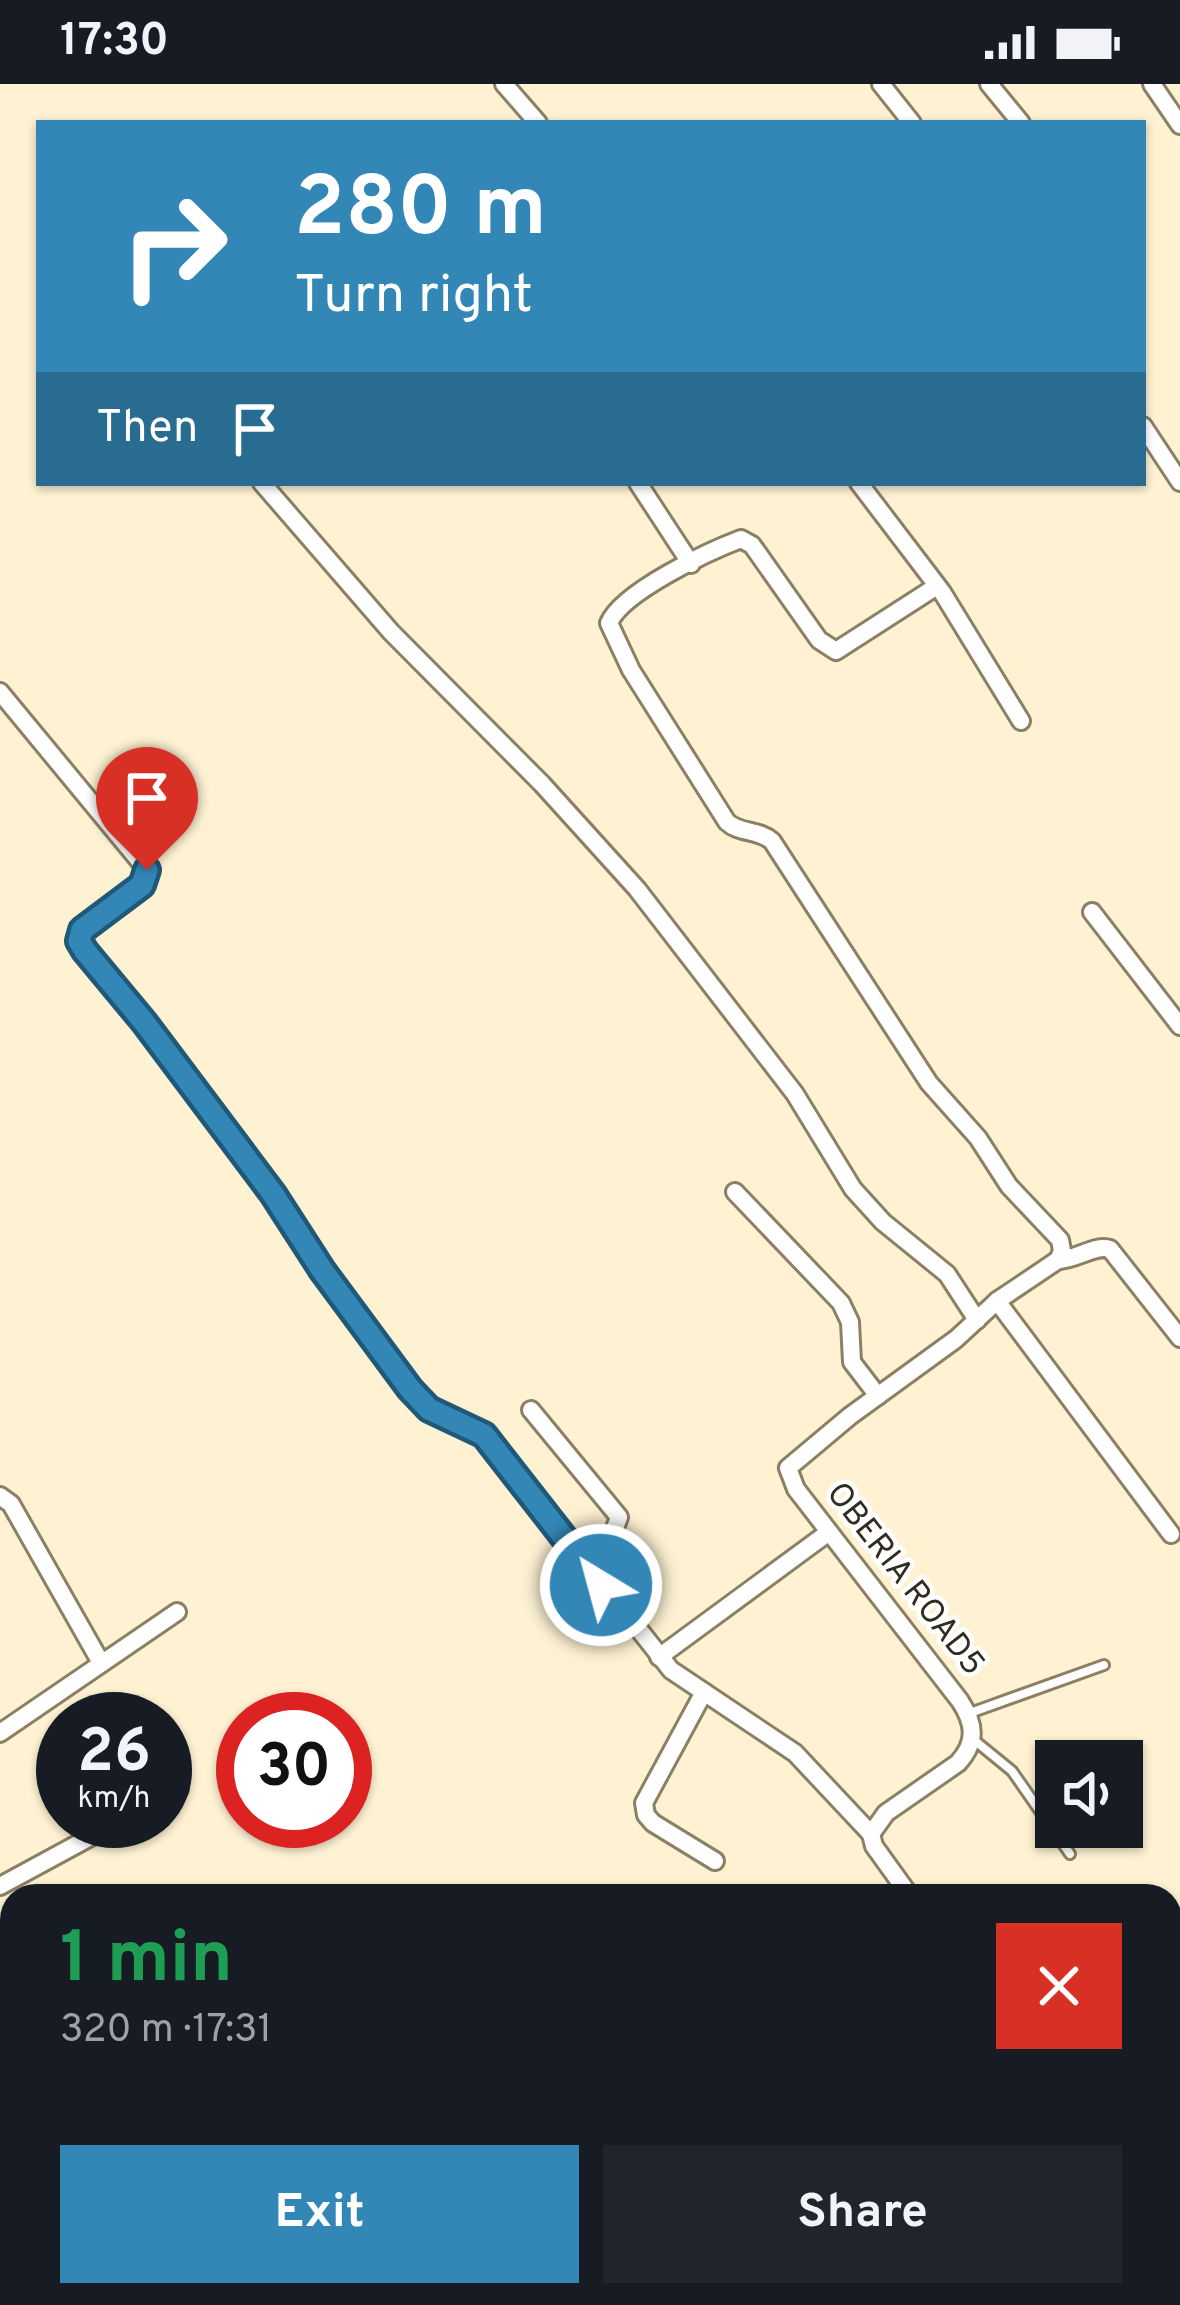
<!DOCTYPE html>
<meta charset="utf-8">
<style>
:root{--surface:#171b24;--page:#20242c;--text:#f1f3f6;--muted:#9ea1a6;--accent:#3287b7}
body{margin:0;font-family:Overpass,sans-serif;background:var(--page);color:var(--text);height:100vh;display:flex;flex-direction:column;font-size:45px;white-space:nowrap}
*{box-sizing:border-box;margin:0}
p{font-size:39px;color:var(--muted)}
.icon{flex:none;width:66px;height:66px;fill:none;stroke:currentColor;stroke-width:2;stroke-linecap:round;stroke-linejoin:round}
.map{position:relative;flex:1;overflow:hidden}
.side{position:absolute;left:0px;top:1800px;width:1182px;height:423px;display:flex;flex-direction:column;background:var(--surface);border-radius:36px 36px 0 0;box-shadow:0 3px 9px #0004}
.side>*{flex:none}
.hud{position:absolute;left:36px;top:36px;width:1110px;height:366px;border-radius:0px;box-shadow:0 3px 9px #0004;background:#3287b7;color:#fff;overflow:hidden}
.controls{position:absolute;left:1035px;top:1656px;display:grid;gap:24px}
.controls a{display:grid;place-items:center;width:108px;height:108px;border-radius:0px;background:var(--surface);box-shadow:0 3px 9px #0004;font-size:60px}
.speed{position:absolute;left:36px;top:1608px;display:flex;gap:24px;font-size:60px;font-weight:700;text-align:center}
.speed>*{display:grid;place-content:center;width:156px;height:156px;border-radius:50%;background:var(--surface);box-shadow:0 3px 9px #0004;line-height:1}
.speed small{font-size:30px;font-weight:400}
.speed .limit{border:18px solid #d22;background:#fff;color:#111}
.pin{position:absolute;display:grid;place-items:center;width:102px;height:102px;color:#fff;margin:-123px -51px;border-radius:50% 50% 50% 0;rotate:-45deg;box-shadow:0 0 12px #0007}
.pin .icon{rotate:45deg}
.me{position:absolute;width:132px;margin:-66px;rotate:323deg;stroke-linejoin:round;filter:drop-shadow(0 0 9px #0008)}
.turn{display:flex;align-items:center;gap:42px;height:252px;padding:0 60px;font-size:54px}
.turn .icon{width:156px;height:156px;stroke-width:2.5}
.turn b{display:block;font-size:84px;line-height:102px}
.then{display:flex;align-items:center;height:114px;padding:0 60px;background:#0003;gap:24px;font-size:45px}
.round{display:grid;place-items:center;flex:none;width:126px;height:126px;border-radius:0px;background:var(--page)}
.head{display:flex;align-items:center;justify-content:space-between;height:204px;padding:0 60px}
h1{font-size:72px;font-weight:700;line-height:90px;color:#1e9e55}
.action{display:flex;gap:24px;margin-top:auto;padding:24px 60px}
.action a{flex:1;height:138px;border-radius:0px;background:var(--accent);color:#fff;font-size:48px;font-weight:700;line-height:138px;text-align:center}
.action a+a{background:var(--page);color:var(--text)}
.status{display:flex;justify-content:space-between;align-items:center;height:84px;padding:0 60px;background:var(--surface);direction:ltr}
.status svg{height:33px;fill:currentColor}
.map>svg:first-child{display:block}
.lines{fill:none;stroke-linecap:round;stroke-linejoin:round}
.service-casing{stroke:#8b8064;stroke-width:14}
.minor-casing{stroke:#8b8064;stroke-width:22}
.tertiary-casing{stroke:#8b8064;stroke-width:27}
.path{stroke:#b0a78f;stroke-width:3;stroke-dasharray:6 9;stroke-linecap:butt}
.service{stroke:#fff;stroke-width:8}
.minor{stroke:#fff;stroke-width:16}
.tertiary{stroke:#fff;stroke-width:21}
.route-casing{stroke:#205877;stroke-width:30}
.route{stroke:#3287b7;stroke-width:21}
.labels{text-anchor:middle;dominant-baseline:central;stroke-width:9;stroke-linejoin:round;paint-order:stroke}
.street-label{font-size:33px;fill:#312c20;stroke:#fff}
</style>
<div class="status"><b>17:30</b><svg viewBox="0 0 49 12"><path d="M0 12V9h3v3zM5 12V6h3v6zM10 12V3h3v9zM15 12V0h3v12zM26 1h20v11H26zM47 4h2v5h-2z"/></svg></div>
<div class="map">
<svg width="1180" height="2221" viewBox="0 0 1180 2221">
<rect width="100%" height="100%" fill="#fef2d3"/>
<g class="lines">
<defs>
<g id="service">
<path d="M970 1629 1104 1581"/>
<path d="M974 1656 1012 1687 1070 1770"/>
<path d="M1170 2069 1180 2071"/>
<path d="M803 2221 814 2211"/>
</g>
<g id="minor">
<path d="M504 0 538 39"/>
<path d="M881 0 912 39"/>
<path d="M989 0 1021 39"/>
<path d="M1152 0 1180 41"/>
<path d="M1143 342 1180 398"/>
<path d="M262 399 391 548 542 700 637 805 795 1010 853 1105 883 1138 947 1190 977 1236"/>
<path d="M638 399 691 480"/>
<path d="M859 399 942 508 1021 637"/>
<path d="M0 608 147 786 142 801 82 846 79 857 85 867C151 946 217 1028 275 1113 321 1180 362 1253 418 1314 440 1338 472 1339 494 1362L671 1586 795 1669 871 1750"/>
<path d="M1092 828 1180 942"/>
<path d="M735 1108 841 1219 850 1238 852 1278 878 1312"/>
<path d="M1058 1176C1076 1176 1095 1160 1110 1165L1180 1254"/>
<path d="M997 1217 1171 1450"/>
<path d="M531 1326 619 1433 614 1447 579 1472"/>
<path d="M0 1412 11 1420 100 1577"/>
<path d="M659 1573 829 1448"/>
<path d="M704 1608 644 1719 646 1731 653 1739 715 1777"/>
<path d="M0 1649 177 1528"/>
<path d="M165 1713 179 1705"/>
<path d="M0 1802 120 1737"/>
<path d="M910 1812 874 1762 871 1750 886 1729 958 1679C977 1658 975 1640 960 1617L796 1405 788 1384 850 1332 956 1255 997 1217 1058 1176 1062 1167 1060 1156 1009 1102 978 1054 929 999 772 757C758 745 740 750 727 738L631 586 609 539C622 508 709 467 741 455L752 461 819 556 836 567 937 502"/>
<path d="M0 2053 12 2072"/>
<path d="M98 2221 102 2211"/>
<path d="M453 2221 469 2211"/>
<path d="M639 2221 649 2211"/>
</g>
<g id="tertiary">
<path d="M0 1908 12 1910"/>
<path d="M1170 2140 1180 2142"/>
</g>
</defs>
<use href="#service" class="service-casing"/>
<use href="#minor" class="minor-casing"/>
<use href="#tertiary" class="tertiary-casing"/>
<path class="path" d="M0 2128 12 2119"/>
<use href="#service" class="service"/>
<use href="#minor" class="minor"/>
<use href="#tertiary" class="tertiary"/>
</g>
<g class="lines">
<defs>
<path id="route" d="M147 786 142 801 82 846 79 857 85 867 144 938 273 1110 322 1186 410 1305 429 1325 484 1351 601 1501"/>
</defs>
<use href="#route" class="route-casing"/>
<use href="#route" class="route"/>
</g>
<g class="labels">
<g class="street-label">
<text transform="translate(904 1496) rotate(52)">OBERIA ROAD5</text>
</g>
</g>
</svg>
<div class="controls">
<a><svg class="icon" aria-label="sound" viewBox="0 0 24 24"><path d="M4 9h4l5-4v14l-5-4H4zM17 9q2 3 0 6"/></svg></a>
</div>
<div class="speed"><div>26<small>km/h</small></div><div class="limit">30</div></div>
<div class="pin" style="left:147px;top:786px;background:#d93025"><svg class="icon" aria-label="arrive" viewBox="0 0 24 24"><path d="M6 21V4h12l-3 4 3 4H6"/></svg></div>
<svg class="me" style="left:601px;top:1501px" viewBox="-20 -20 40 40"><circle r="17" fill="#3287b7" stroke="#fff" stroke-width="3"/><path d="M0-11L8 9 0 5-8 9z" fill="#fff"/></svg>
<div class="hud">
<div class="turn"><svg class="icon" aria-label="right" viewBox="0 0 24 24"><path d="M7 20v-9h11M14 6l5 5-5 5"/></svg><div><b>280 m</b>Turn right</div></div>
<div class="then">Then<svg class="icon" aria-label="arrive" viewBox="0 0 24 24"><path d="M6 21V4h12l-3 4 3 4H6"/></svg></div>
</div>
<section class="side">
<div class="head"><div><h1>1 min</h1><p>320 m · 17:31</p></div><a class="round" style="background:#d93025;color:#fff"><svg class="icon" aria-label="close" viewBox="0 0 24 24"><path d="M6 6l12 12M18 6L6 18"/></svg></a></div>
<div class="action"><a>Exit</a><a>Share</a></div>
</section>
</div>
